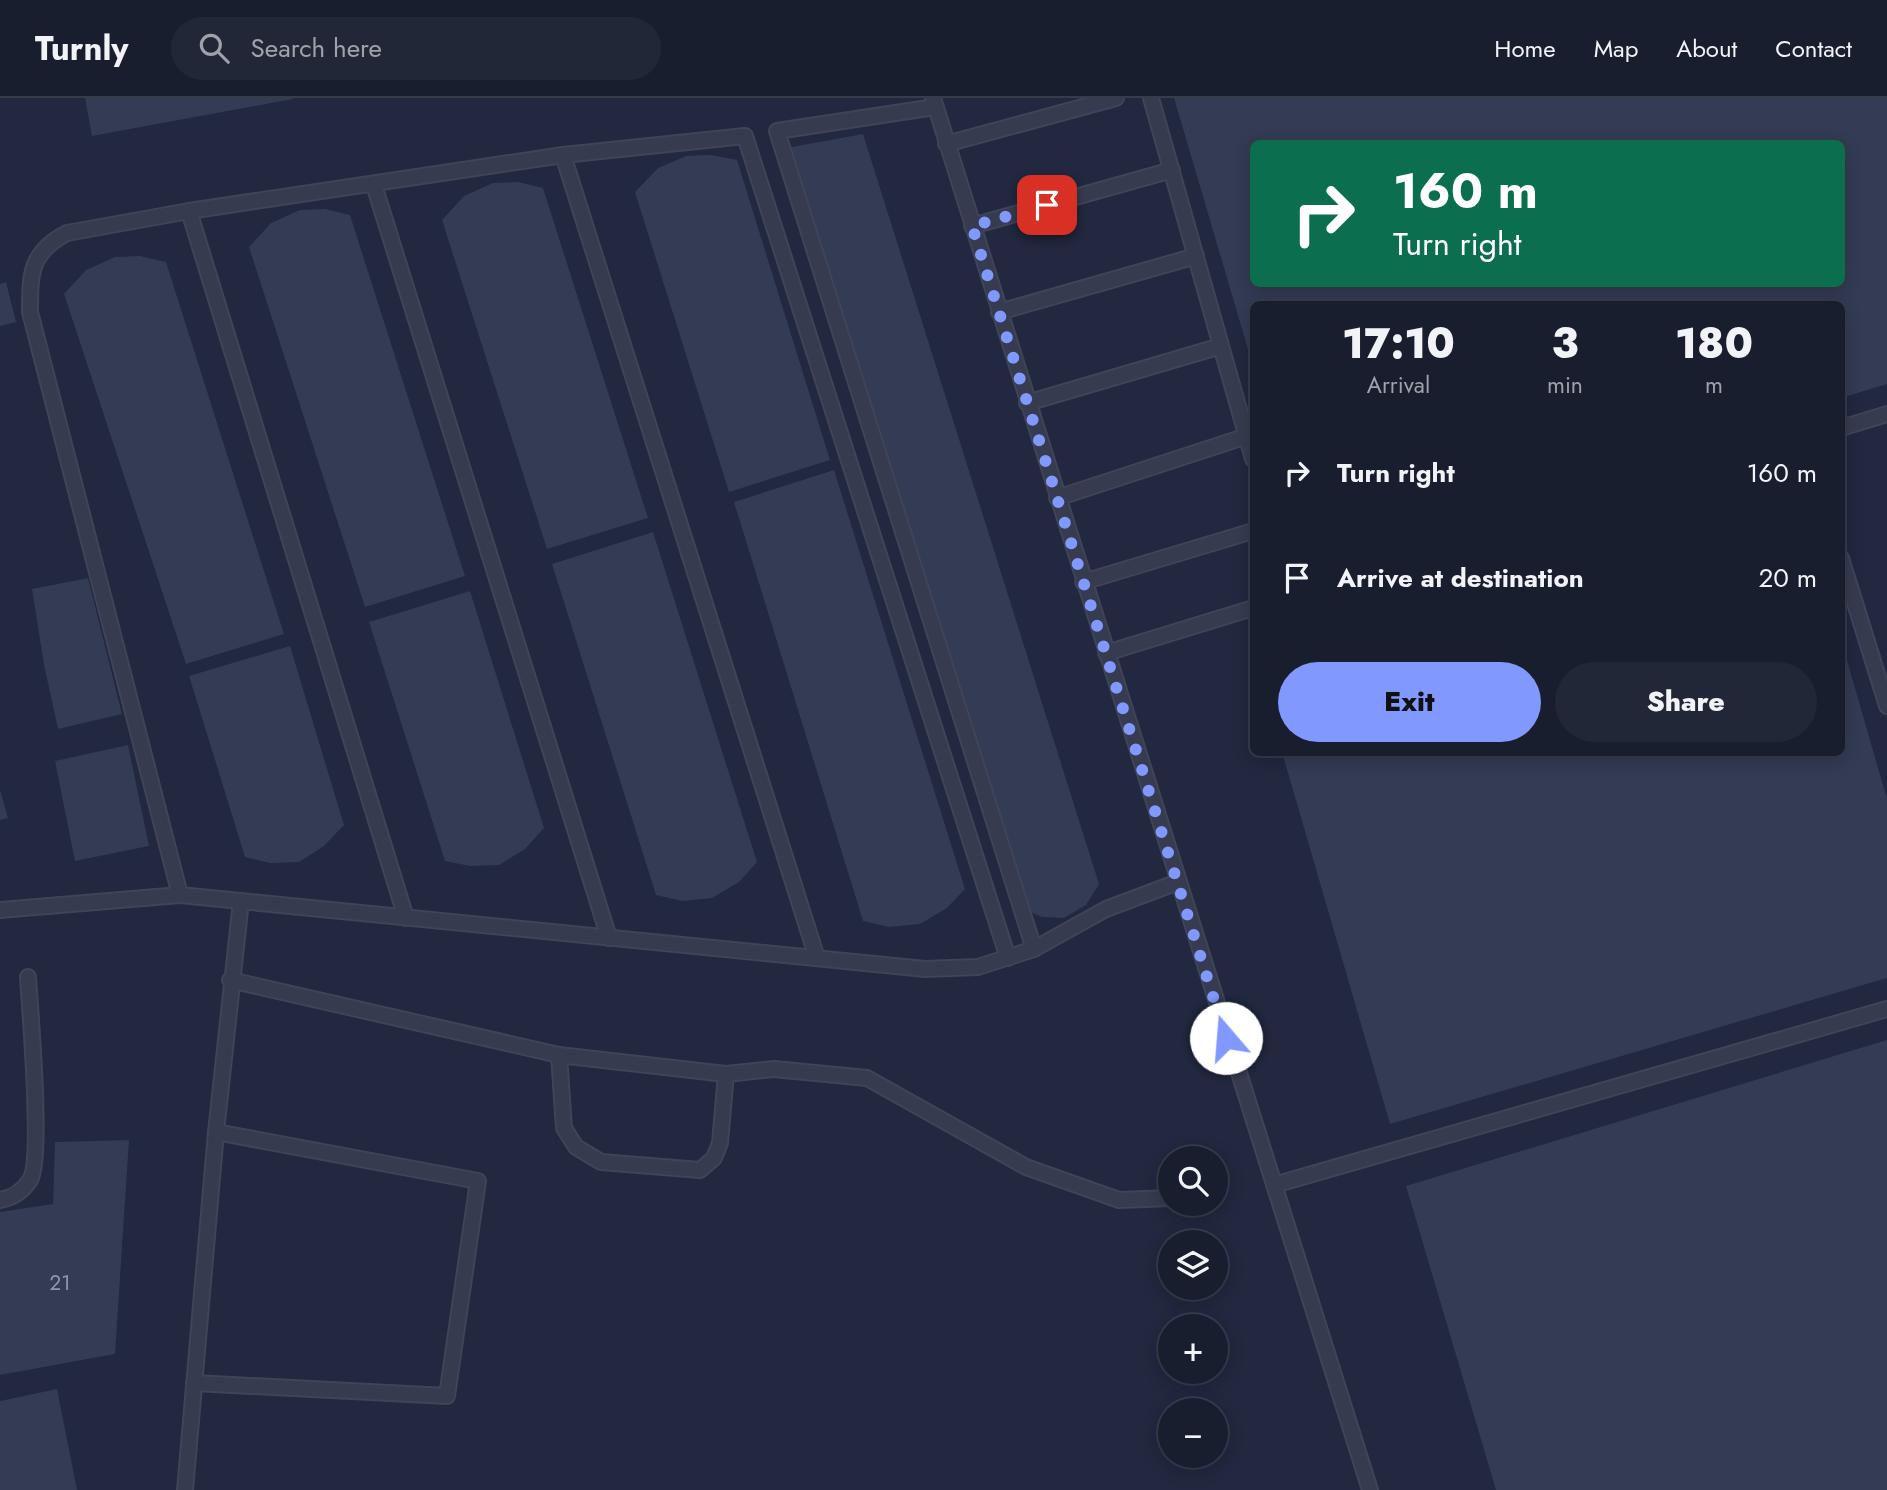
<!DOCTYPE html>
<meta charset="utf-8">
<style>
:root{--surface:#191e2f;--page:#222737;--text:#f1f3f6;--muted:#9fa2aa;--line:#373c4b;--accent:#8198ff}
body{margin:0;font-family:Jost,sans-serif;background:var(--page);color:var(--text);height:100vh;display:flex;flex-direction:column;font-size:26px;white-space:nowrap}
*{box-sizing:border-box;margin:0}
p{font-size:23px;color:var(--muted)}
.icon{flex:none;width:38px;height:38px;fill:none;stroke:currentColor;stroke-width:2;stroke-linecap:round;stroke-linejoin:round}
.map{position:relative;flex:1;overflow:hidden}
.side{position:absolute;left:1250px;top:203px;width:595px;height:455px;display:flex;flex-direction:column;background:var(--surface);border-radius:10px;box-shadow:0 4px 18px #0003,0 0 0 2px var(--line)}
.side>*{flex:none}
.top-card{position:absolute;left:1250px;top:42px;width:595px;height:147px;border-radius:10px;box-shadow:0 4px 18px #0003,0 0 0 2px var(--line);background:#0b6e4f;color:#fff;overflow:hidden}
.tools{position:absolute;left:1158px;top:1048px;display:grid;gap:14px}
.tools a{display:grid;place-items:center;width:70px;height:70px;border-radius:50%;background:var(--surface);box-shadow:0 4px 18px #0003,0 0 0 2px var(--line);font-size:35px}
.pin{position:absolute;display:grid;place-items:center;width:60px;height:60px;color:#fff;margin:-30px;border-radius:14px;box-shadow:0 4px 10px #0006}
.me{position:absolute;width:77px;margin:-38px;rotate:342deg;stroke-linejoin:round;filter:drop-shadow(0 0 5px #0008)}
.turn{display:flex;align-items:center;gap:24px;height:147px;padding:0 28px;font-size:32px}
.turn .icon{width:91px;height:91px;stroke-width:2.5}
.turn b{display:block;font-size:49px;line-height:60px}
.eta{display:flex;justify-content:space-evenly;align-items:center;height:119px;text-align:center}
.eta b{font-size:42px;font-weight:800;line-height:49px}
.primary-button{display:flex;gap:14px;margin-top:auto;padding:14px 28px}
.primary-button a{flex:1;height:80px;border-radius:42px;background:var(--accent);color:#111;font-size:28px;font-weight:800;line-height:80px;text-align:center}
.primary-button a+a{background:var(--page);color:var(--text)}
ul{padding:0;list-style:none}
li{display:flex;align-items:center;gap:21px;height:105px;padding:0 28px}
li div{flex:1}
li b{display:block;font-size:26px}
li em{font-style:normal}
header{display:flex;align-items:center;gap:42px;box-sizing:border-box;height:98px;padding:0 35px;background:var(--surface);border-bottom:2px solid var(--line)}
header strong{font-size:33px}
nav{display:flex;gap:38px;margin-inline-start:auto;font-size:24px}
.search{width:490px;height:63px;background:var(--page);display:flex;align-items:center;gap:18px;box-sizing:border-box;padding:0 24px;border-radius:38px;color:var(--muted);font-size:26px}
.map>svg:first-child{display:block}
.building{fill:#333b55;fill-rule:evenodd}
.lines{fill:none;stroke-linecap:round;stroke-linejoin:round}
.service-casing{stroke:#3f4458;stroke-width:18}
.service{stroke:#363b4f;stroke-width:14}
.route{stroke:#8198ff;stroke-width:12;stroke-dasharray:0 21.6}
.labels{text-anchor:middle;dominant-baseline:central;stroke-width:7;stroke-linejoin:round;paint-order:stroke}
.number-label{font-size:21px;fill:#9095ab}
</style>
<header>
<strong>Turnly</strong>
<div class="search"><svg class="icon" aria-label="search" viewBox="0 0 24 24"><circle cx="10" cy="10" r="6"/><path d="M15 15l6 6"/></svg>Search here</div>
<nav><a>Home</a><a>Map</a><a>About</a><a>Contact</a></nav>
</header>
<div class="map">
<svg width="1887" height="1392" viewBox="0 0 1887 1392">
<rect width="100%" height="100%" fill="#21283f"/>
<g class="building">
<path d="M85 0H293V1L92 38Z"/>
<path d="M1174 0H1887V286L1841 300V206H1253L1252 265ZM1253 46H1841V186H1253Z"/>
<path d="M863 36 1099 786 1086 807 1064 820 1042 819 1026 812 786 50Z"/>
<path d="M711 57 737 62 830 362 729 394 635 94 658 70 686 58Z"/>
<path d="M518 84 543 90 648 420 547 451 442 122 464 98 493 85Z"/>
<path d="M325 111 350 117 465 478 365 509 249 149 271 125 300 112Z"/>
<path d="M140 158 166 164 284 536 186 566 64 196 86 172 115 159Z"/>
<path d="M6 184 16 224 0 228V186Z"/>
<path d="M834 372 965 791 947 810 920 826 889 829 863 823 734 404Z"/>
<path d="M653 434 757 764 739 784 712 800 682 803 656 797 552 466Z"/>
<path d="M88 480 122 616 58 631 44 567 32 491Z"/>
<path d="M470 493 544 730 525 751 499 767 470 768 445 763 369 524Z"/>
<path d="M1842 545 1887 701V880L1390 1026 1282 654H1841Z"/>
<path d="M290 548 344 727 324 748 299 764 270 765 245 759 189 578Z"/>
<path d="M128 647 149 748 75 763 55 663Z"/>
<path d="M0 692 8 720 0 722Z"/>
<path d="M1887 942V1392H1496L1406 1088Z"/>
<path d="M129 1042 115 1256 0 1277V1114L53 1106 55 1044Z"/>
<path d="M57 1291 77 1392H0V1303Z"/>
</g>
<g class="lines">
<defs>
<g id="service">
<path d="M933 0 1370 1392"/>
<path d="M1151 0 1253 361"/>
<path d="M935 9 777 33 1034 851"/>
<path d="M946 46 1116 0"/>
<path d="M563 57 817 860"/>
<path d="M374 87 609 840"/>
<path d="M189 113 406 820"/>
<path d="M972 128 1172 72"/>
<path d="M999 214 1196 158"/>
<path d="M1027 305 1221 248"/>
<path d="M1841 330 1887 316"/>
<path d="M1057 400 1247 338"/>
<path d="M1841 460 1887 608"/>
<path d="M1083 484 1253 433"/>
<path d="M1106 555 1253 510"/>
<path d="M180 797 30 214C30 176 30 154 67 135L189 113 563 57 745 38 1008 860"/>
<path d="M0 812 180 797 925 871 978 869 1034 851 1106 811 1178 784"/>
<path d="M230 882 559 957 726 976 774 971 867 980 1026 1069 1119 1102 1171 1100"/>
<path d="M559 957 564 1030 576 1049 601 1064 700 1072 714 1060 720 1045 726 976"/>
<path d="M1274 1087 1887 911"/>
<path d="M0 1102C12 1100 23 1093 30 1082 43 1063 30 911 28 879"/>
<path d="M194 1285 447 1298 478 1083 216 1034"/>
<path d="M185 1392 216 1034 241 803"/>
</g>
</defs>
<use href="#service" class="service-casing"/>
<use href="#service" class="service"/>
</g>
<g class="lines">
<path class="route" d="M1047 107 972 128 1226 940"/>
</g>
<g class="labels">
<g class="number-label">
<text x="60" y="1185">21</text>
</g>
</g>
</svg>
<div class="tools">
<a><svg class="icon" aria-label="search" viewBox="0 0 24 24"><circle cx="10" cy="10" r="6"/><path d="M15 15l6 6"/></svg></a>
<a><svg class="icon" aria-label="layers" viewBox="0 0 24 24"><path d="M12 4l9 5-9 5-9-5zM3 14l9 5 9-5"/></svg></a>
<a>+</a>
<a>−</a>
</div>
<div class="pin" style="left:1047px;top:107px;background:#d93025"><svg class="icon" aria-label="arrive" viewBox="0 0 24 24"><path d="M6 21V4h12l-3 4 3 4H6"/></svg></div>
<svg class="me" style="left:1226px;top:940px" viewBox="-20 -20 40 40"><circle r="19" fill="#fff"/><path d="M0-13L10 11 0 6-10 11z" fill="#8198ff"/></svg>
<div class="top-card">
<div class="turn"><svg class="icon" aria-label="right" viewBox="0 0 24 24"><path d="M7 20v-9h11M14 6l5 5-5 5"/></svg><div><b>160 m</b>Turn right</div></div>
</div>
<section class="side">
<div class="eta">
<div><b>17:10</b><p>Arrival</p></div>
<div><b>3</b><p>min</p></div>
<div><b>180</b><p>m</p></div>
</div>
<ul>
<li><svg class="icon" aria-label="right" viewBox="0 0 24 24"><path d="M7 20v-9h11M14 6l5 5-5 5"/></svg><div><b>Turn right</b></div><em>160 m</em></li>
<li><svg class="icon" aria-label="arrive" viewBox="0 0 24 24"><path d="M6 21V4h12l-3 4 3 4H6"/></svg><div><b>Arrive at destination</b></div><em>20 m</em></li>
</ul>
<div class="primary-button"><a>Exit</a><a>Share</a></div>
</section>
</div>
